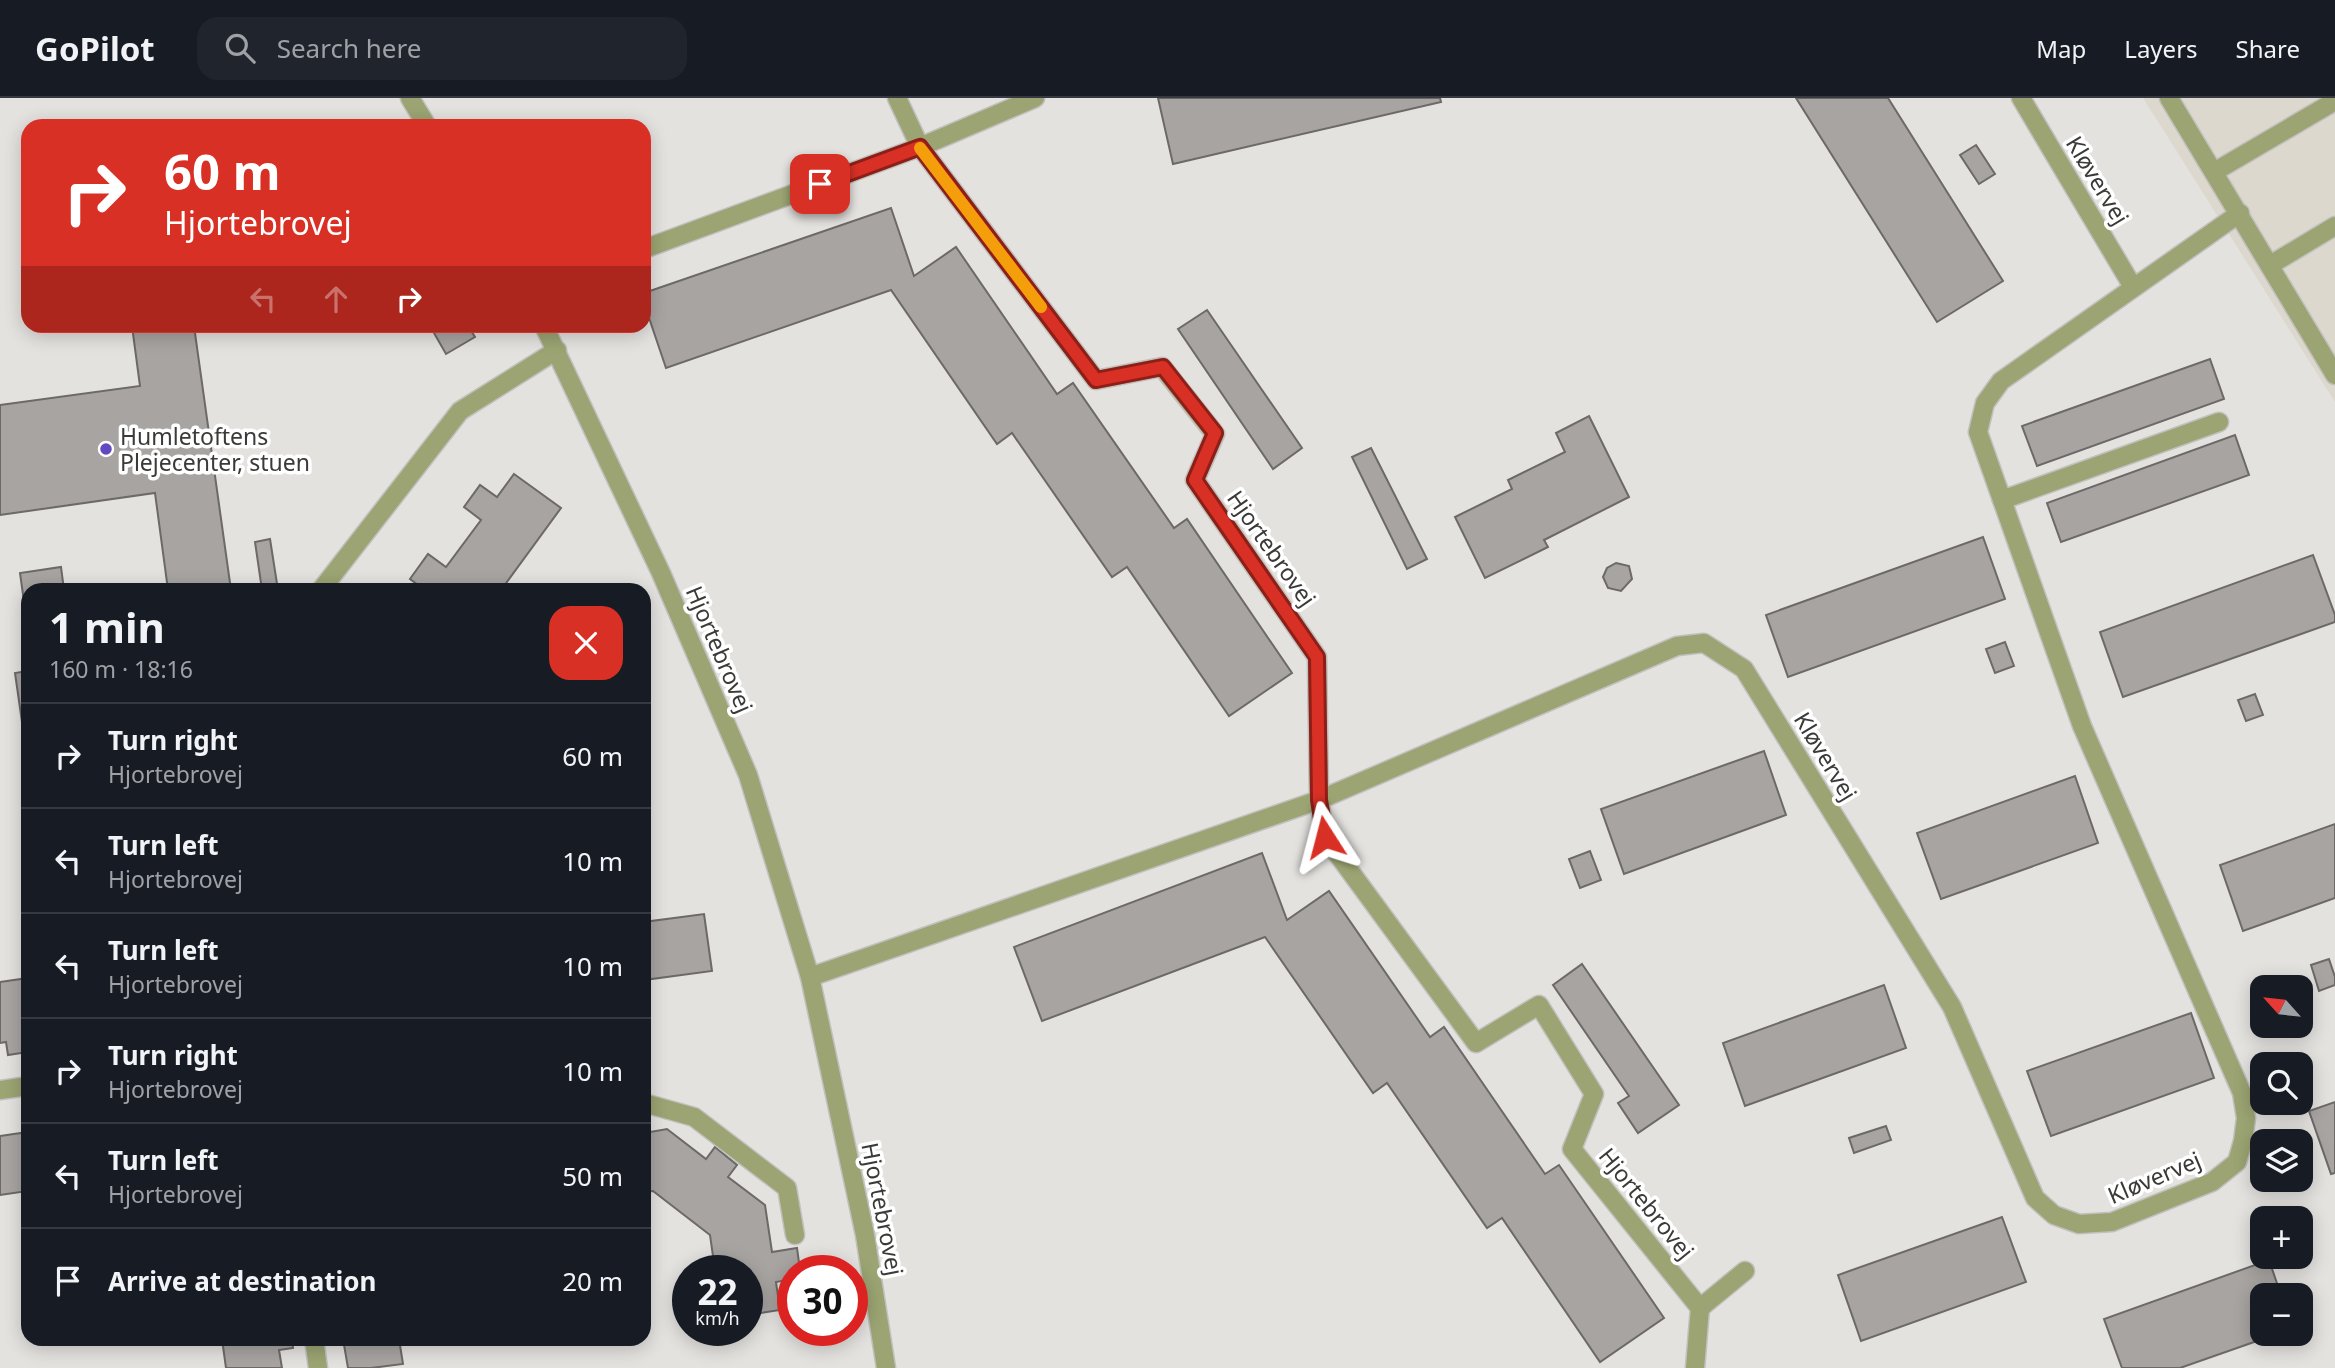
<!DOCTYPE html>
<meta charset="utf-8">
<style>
:root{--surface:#171b24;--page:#20242c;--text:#f1f3f6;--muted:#9ea1a6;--line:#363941}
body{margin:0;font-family:"Noto Sans",sans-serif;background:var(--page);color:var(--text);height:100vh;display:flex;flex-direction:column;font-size:26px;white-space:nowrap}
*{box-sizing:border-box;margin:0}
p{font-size:23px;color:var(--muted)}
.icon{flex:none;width:38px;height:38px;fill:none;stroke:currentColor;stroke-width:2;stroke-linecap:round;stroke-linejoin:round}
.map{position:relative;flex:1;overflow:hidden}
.details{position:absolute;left:21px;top:485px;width:630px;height:763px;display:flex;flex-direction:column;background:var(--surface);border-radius:21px;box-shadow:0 4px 18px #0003}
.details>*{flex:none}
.top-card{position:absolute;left:21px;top:21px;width:630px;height:214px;border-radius:21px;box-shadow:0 4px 18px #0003;background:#d93025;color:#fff;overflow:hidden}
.needle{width:46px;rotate:297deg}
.controls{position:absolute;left:2250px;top:877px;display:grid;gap:14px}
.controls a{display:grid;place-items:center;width:63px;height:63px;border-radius:14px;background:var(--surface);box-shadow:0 4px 18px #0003;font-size:35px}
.speed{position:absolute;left:672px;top:1157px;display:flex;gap:14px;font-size:35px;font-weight:700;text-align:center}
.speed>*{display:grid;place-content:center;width:91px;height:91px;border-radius:50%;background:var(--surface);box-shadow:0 4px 18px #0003;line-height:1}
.speed small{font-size:18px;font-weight:400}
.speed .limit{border:10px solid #d22;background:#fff;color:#111}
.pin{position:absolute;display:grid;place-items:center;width:60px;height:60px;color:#fff;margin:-30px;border-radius:14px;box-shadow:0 4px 10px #0006}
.me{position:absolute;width:77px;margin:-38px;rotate:351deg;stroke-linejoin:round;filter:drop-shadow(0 0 5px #0008)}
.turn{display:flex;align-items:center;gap:24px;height:147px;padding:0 28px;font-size:32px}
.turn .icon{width:91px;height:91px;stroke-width:2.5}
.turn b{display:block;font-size:49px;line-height:60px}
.lanes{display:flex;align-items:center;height:66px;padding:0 28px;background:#0003;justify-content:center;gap:35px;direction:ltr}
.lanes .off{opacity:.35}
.round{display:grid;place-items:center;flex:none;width:74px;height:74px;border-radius:21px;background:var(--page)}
.headline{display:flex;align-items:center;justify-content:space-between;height:119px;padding:0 28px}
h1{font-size:42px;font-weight:700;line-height:52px}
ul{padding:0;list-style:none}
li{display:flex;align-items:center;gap:21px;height:105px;padding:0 28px;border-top:2px solid var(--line)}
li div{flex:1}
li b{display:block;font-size:26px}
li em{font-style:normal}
header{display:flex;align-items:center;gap:42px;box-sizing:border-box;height:98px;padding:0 35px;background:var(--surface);border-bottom:2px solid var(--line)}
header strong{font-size:33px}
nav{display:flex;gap:38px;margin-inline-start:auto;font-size:24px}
.search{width:490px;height:63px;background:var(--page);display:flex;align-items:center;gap:18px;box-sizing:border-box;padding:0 24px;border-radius:21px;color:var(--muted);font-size:26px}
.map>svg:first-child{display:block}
.built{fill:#ddd8ce}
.building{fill:#a7a4a2;stroke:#6c6968;stroke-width:2}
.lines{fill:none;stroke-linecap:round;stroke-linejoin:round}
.service-casing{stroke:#c2c0be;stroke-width:21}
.minor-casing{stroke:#c2c0be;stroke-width:21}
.tertiary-casing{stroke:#c2c0be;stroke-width:21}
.service{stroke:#9ba472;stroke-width:18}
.minor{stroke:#9ba472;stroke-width:18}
.tertiary{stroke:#9ba472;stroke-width:18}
.route-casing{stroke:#8d1f18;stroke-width:18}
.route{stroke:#d93025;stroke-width:12}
.slow{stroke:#f59e0b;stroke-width:12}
.poi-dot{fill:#6249c2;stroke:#fff;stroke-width:2.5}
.labels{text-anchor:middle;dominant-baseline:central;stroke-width:7;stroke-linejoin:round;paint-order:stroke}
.street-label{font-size:23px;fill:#3a3a39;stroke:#fff}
.poi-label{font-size:23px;fill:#3a3a39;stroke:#fff;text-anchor:start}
</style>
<header>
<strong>GoPilot</strong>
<div class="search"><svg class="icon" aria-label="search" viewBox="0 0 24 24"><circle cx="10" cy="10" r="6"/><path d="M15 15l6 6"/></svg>Search here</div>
<nav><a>Map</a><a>Layers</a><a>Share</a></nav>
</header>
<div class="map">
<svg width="2335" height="1270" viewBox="0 0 2335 1270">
<rect width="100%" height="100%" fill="#e4e2df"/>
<path class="built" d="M2143 0H2335V305V304Z"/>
<g class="building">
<path d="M1158 0H1440L1441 4 1173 66Z"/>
<path d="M1796 0H1888L2003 183 1937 224Z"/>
<path d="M1976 47 1995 76 1979 86 1960 57Z"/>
<path d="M891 110 914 178 956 149 1057 296 1073 285 1174 430 1187 421 1292 575 1229 618 1127 469 1112 479 1012 335 997 346 891 192 666 270 644 205V195Z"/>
<path d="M1207 212 1302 350 1273 371 1178 231Z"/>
<path d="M132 228H194L231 492H168L155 395 0 417V307L140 288Z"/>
<path d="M430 228H468L475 239 446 256Z"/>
<path d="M2210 261 2224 301 2037 368 2022 328Z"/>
<path d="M1589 318 1629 399 1544 442 1548 449 1485 480 1455 419 1512 391 1508 382 1565 354 1556 335Z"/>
<path d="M2235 337 2249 377 2061 444 2047 405Z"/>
<path d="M1371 350 1427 461 1407 471 1352 359Z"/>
<path d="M514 376 561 410 501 492H425L410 481 428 456 446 469 481 422 464 409 480 387 497 399Z"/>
<path d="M1983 439 2005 501 1788 579 1766 517Z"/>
<path d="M270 441 278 492H262L255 444Z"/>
<path d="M2313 457 2335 517V524L2123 599 2100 534Z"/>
<path d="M1616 465 1629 468 1632 481 1621 493 1608 490 1603 479 1607 470Z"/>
<path d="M61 469 64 492H28V517L26 518 20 475Z"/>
<path d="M2005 544 2014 568 1995 575 1986 551Z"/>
<path d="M28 573V638H24L15 575Z"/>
<path d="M2255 596 2263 617 2246 623 2238 602Z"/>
<path d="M1764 653 1786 717 1624 776 1601 711Z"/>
<path d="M2075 678 2098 745 1941 801 1917 735Z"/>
<path d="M2335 726V800L2243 833 2220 767Z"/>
<path d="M1590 753 1601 782 1580 790 1569 761Z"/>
<path d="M1262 755 1287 822 1329 793 1430 939 1444 929 1545 1076 1559 1067 1664 1220 1600 1264 1502 1120 1487 1130 1387 985 1373 995 1265 839 1042 923 1014 849Z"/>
<path d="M704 816 712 873 644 882V824Z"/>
<path d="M2329 861 2335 879V887L2319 893 2311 867Z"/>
<path d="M1582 866 1679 1007 1638 1035 1618 1005 1629 998 1553 887Z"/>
<path d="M28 880V954L8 957 6 944 0 945V884Z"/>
<path d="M1884 887 1906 950 1745 1008 1723 945Z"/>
<path d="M2191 915 2214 980 2051 1038 2027 973Z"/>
<path d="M2335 1004V1075L2331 1076 2309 1013Z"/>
<path d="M1886 1028 1891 1042 1854 1055 1849 1040Z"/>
<path d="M667 1031 706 1061 715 1049 737 1067 728 1079 765 1107 772 1154 797 1150 800 1172H793V1181L776 1184 780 1212 747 1217V1172H715L710 1137 653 1093 644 1094V1035Z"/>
<path d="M28 1034V1093L0 1097V1038Z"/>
<path d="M2002 1119 2026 1184 1861 1243 1838 1177Z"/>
<path d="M2269 1162 2281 1197H2263V1236H2277L2180 1270H2122L2104 1221Z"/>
<path d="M222 1241H292L293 1250 279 1252 282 1270H226Z"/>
<path d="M343 1241H399L403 1266 371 1270H348Z"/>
</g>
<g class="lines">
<defs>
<g id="service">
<path d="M2021 0 2133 189"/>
<path d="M2214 74 2335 3"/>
<path d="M2270 167 2335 128"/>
<path d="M2002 402 2219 324"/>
</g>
<g id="minor">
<path d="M410 0 427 28"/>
<path d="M897 0 920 49 1096 282 1162 269 1215 336 1195 382 1317 559 1319 702 1325 739 1476 945 1539 907 1594 996 1572 1051 1700 1210 1695 1270"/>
<path d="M644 151 920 49 1035 0"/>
<path d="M544 228 661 475 748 677 810 879 865 1137 886 1270"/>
<path d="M321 492 460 313 557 252"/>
<path d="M810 879 1319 702 1677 548 1704 545 1744 571 1952 909 2035 1100 2054 1117 2079 1126 2112 1124 2212 1084 2237 1064 2243 1043 2246 1020 2242 995 2082 628 1978 334 1985 305 2001 283 2240 115"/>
<path d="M0 992 28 988"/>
<path d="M644 1005 694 1019 787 1090 795 1137"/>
<path d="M1700 1210 1745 1173"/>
<path d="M314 1241 318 1270"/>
</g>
<path id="tertiary" d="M2169 0 2335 277"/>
</defs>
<use href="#service" class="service-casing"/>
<use href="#minor" class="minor-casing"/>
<use href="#tertiary" class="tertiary-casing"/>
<use href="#service" class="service"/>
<use href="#minor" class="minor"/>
<use href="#tertiary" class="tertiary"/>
</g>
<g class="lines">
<defs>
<path id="route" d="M820 86 920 49 1096 282 1163 269 1215 335 1195 382 1317 559 1319 702 1325 739"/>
</defs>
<use href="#route" class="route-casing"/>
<use href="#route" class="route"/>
<path class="slow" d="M920 50 1041 209"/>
</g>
<circle class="poi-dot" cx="106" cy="351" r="7"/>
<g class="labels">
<g class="street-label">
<text transform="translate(2098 82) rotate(59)">Kløvervej</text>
<text transform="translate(1272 450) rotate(55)">Hjortebrovej</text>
<text transform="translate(720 551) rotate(67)">Hjortebrovej</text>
<text transform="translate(1826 658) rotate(59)">Kløvervej</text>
<text transform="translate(2154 1079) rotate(-23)">Kløvervej</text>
<text transform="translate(1647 1105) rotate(51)">Hjortebrovej</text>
<text transform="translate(883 1111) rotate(79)">Hjortebrovej</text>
</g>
<g class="poi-label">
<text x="120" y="338">Humletoftens<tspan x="120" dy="26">Plejecenter, stuen</tspan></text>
</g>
</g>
</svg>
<div class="controls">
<a><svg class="needle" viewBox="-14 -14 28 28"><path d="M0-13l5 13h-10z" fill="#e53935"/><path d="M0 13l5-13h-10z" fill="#9ea1a6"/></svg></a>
<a><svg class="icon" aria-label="search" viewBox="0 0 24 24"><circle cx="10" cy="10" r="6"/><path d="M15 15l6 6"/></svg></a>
<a><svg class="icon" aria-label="layers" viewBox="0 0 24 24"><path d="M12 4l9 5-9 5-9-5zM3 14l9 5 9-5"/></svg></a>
<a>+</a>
<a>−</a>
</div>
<div class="speed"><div>22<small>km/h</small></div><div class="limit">30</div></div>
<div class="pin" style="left:820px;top:86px;background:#d93025"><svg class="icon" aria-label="arrive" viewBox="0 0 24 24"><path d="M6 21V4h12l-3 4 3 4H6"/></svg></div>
<svg class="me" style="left:1325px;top:739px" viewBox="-20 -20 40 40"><path d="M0-17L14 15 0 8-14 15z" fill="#d93025" stroke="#fff" stroke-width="4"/></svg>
<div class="top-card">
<div class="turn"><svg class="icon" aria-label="right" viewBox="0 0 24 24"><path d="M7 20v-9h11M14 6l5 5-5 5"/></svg><div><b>60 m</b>Hjortebrovej</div></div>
<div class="lanes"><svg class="icon off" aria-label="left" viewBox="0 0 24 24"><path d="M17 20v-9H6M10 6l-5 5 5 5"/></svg><svg class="icon off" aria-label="ahead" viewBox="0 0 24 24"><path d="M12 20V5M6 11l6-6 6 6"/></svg><svg class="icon" aria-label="right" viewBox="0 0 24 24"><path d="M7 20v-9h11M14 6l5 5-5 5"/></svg></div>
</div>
<section class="details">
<div class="headline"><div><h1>1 min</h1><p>160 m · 18:16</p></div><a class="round" style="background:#d93025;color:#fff"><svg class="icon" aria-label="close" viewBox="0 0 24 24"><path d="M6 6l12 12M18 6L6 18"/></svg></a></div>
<ul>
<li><svg class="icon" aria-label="right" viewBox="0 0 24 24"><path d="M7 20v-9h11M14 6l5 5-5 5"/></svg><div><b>Turn right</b><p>Hjortebrovej</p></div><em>60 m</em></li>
<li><svg class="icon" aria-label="left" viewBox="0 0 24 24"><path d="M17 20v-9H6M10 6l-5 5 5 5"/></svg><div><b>Turn left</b><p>Hjortebrovej</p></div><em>10 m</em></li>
<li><svg class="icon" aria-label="left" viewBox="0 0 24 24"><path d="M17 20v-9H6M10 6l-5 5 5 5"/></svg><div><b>Turn left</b><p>Hjortebrovej</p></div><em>10 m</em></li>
<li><svg class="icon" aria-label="right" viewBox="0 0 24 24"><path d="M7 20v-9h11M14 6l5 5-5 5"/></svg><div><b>Turn right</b><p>Hjortebrovej</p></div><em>10 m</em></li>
<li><svg class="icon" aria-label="left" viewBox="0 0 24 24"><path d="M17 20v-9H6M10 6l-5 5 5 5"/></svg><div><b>Turn left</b><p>Hjortebrovej</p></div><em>50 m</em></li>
<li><svg class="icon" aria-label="arrive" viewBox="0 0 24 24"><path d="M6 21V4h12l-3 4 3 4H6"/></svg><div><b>Arrive at destination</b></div><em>20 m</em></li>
</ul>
</section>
</div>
